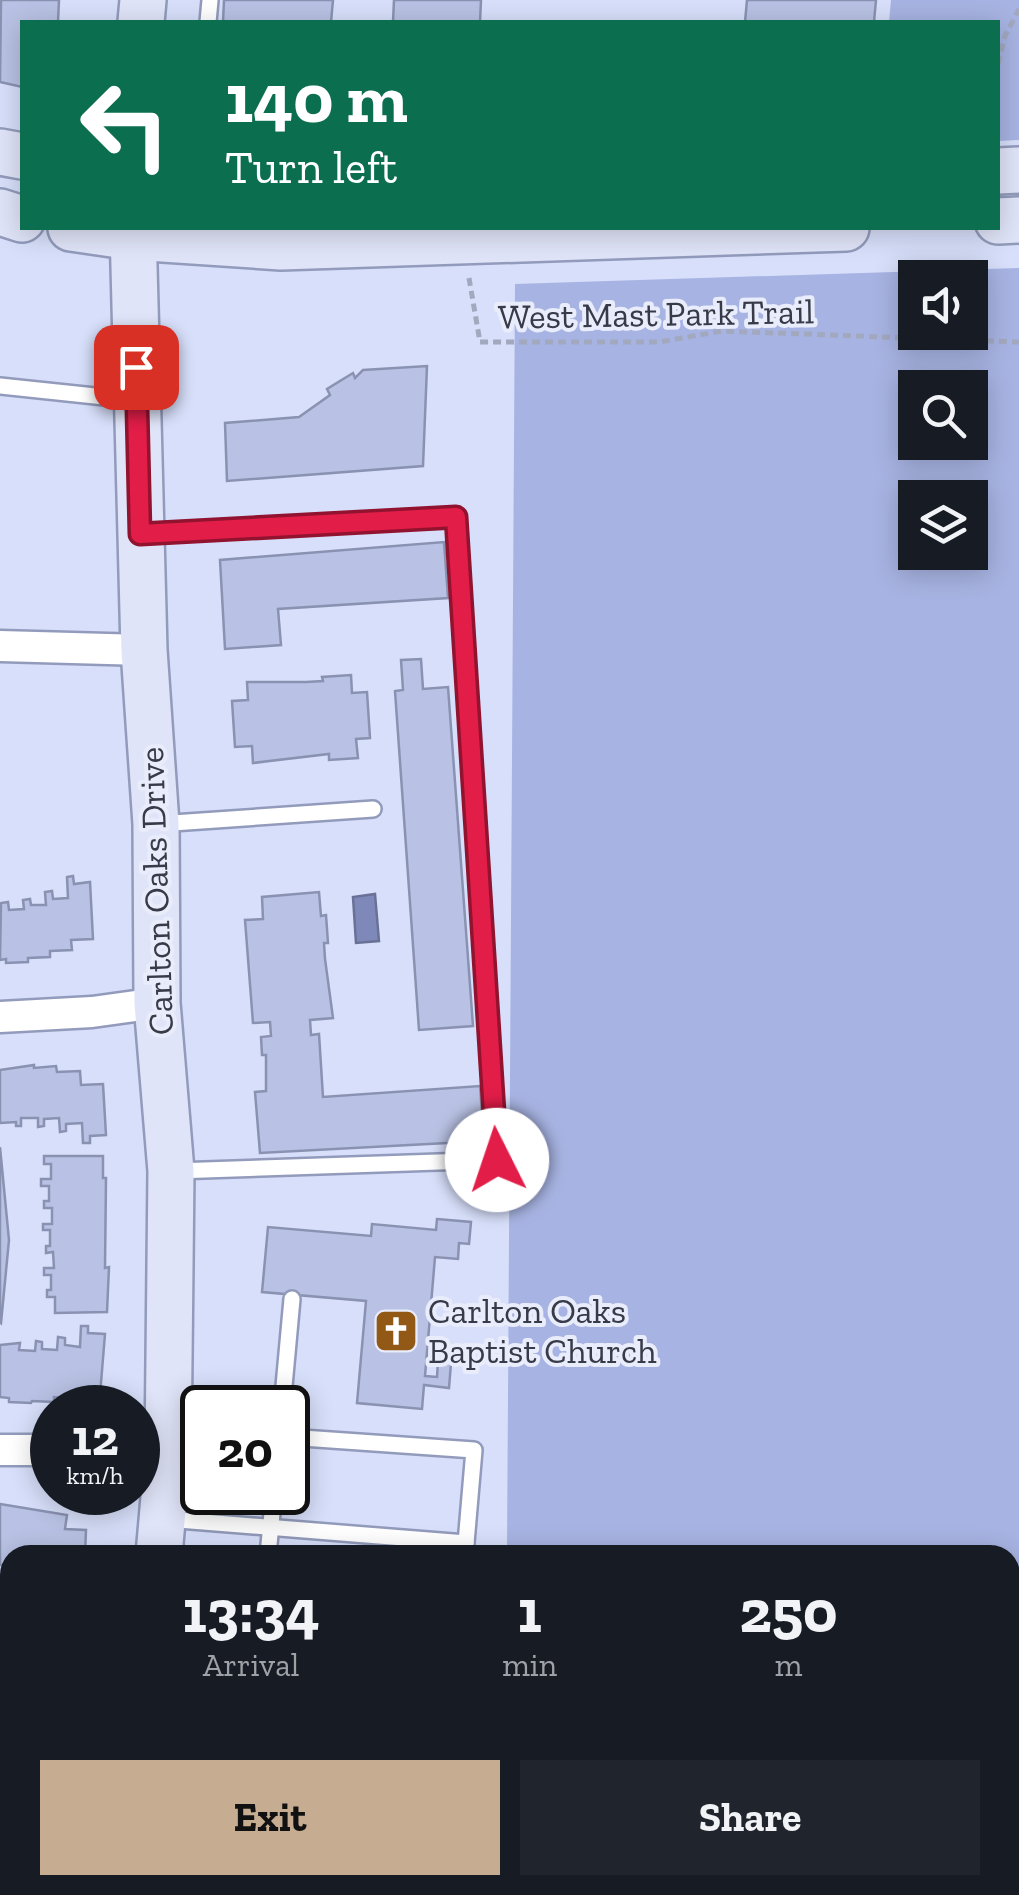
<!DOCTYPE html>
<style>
:root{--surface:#171b24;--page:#20242c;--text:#f1f3f6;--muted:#9ea1a6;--accent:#c6ad91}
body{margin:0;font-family:"Zilla Slab",serif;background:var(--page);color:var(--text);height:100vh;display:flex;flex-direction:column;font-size:38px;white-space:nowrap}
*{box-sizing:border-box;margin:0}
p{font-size:32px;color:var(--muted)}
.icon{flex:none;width:55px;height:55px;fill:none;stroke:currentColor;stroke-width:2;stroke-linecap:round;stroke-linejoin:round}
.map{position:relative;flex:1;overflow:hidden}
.side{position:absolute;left:0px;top:1545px;width:1020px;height:350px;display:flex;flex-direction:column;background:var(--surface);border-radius:30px 30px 0 0;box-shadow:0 5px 25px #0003}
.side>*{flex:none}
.banner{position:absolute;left:20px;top:20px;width:980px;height:210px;border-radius:0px;box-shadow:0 5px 25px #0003;background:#0b6e4f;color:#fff;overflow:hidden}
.fabs{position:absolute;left:898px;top:260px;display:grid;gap:20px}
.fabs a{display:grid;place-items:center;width:90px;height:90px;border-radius:0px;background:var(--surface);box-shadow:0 5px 25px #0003;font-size:50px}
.speed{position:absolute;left:30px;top:1385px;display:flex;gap:20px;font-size:50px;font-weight:700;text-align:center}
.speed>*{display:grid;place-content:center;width:130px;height:130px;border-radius:50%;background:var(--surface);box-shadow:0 5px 25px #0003;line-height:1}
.speed small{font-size:25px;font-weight:400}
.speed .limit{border:5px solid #111;border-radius:15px;background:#fff;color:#111}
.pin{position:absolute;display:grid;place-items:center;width:85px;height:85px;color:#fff;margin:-42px;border-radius:20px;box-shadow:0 5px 15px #0006}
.me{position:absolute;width:110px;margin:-55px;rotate:356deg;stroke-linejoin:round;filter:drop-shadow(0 0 8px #0008)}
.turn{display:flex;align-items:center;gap:35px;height:210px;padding:0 40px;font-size:45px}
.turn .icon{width:130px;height:130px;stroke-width:2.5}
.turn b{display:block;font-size:70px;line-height:85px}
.eta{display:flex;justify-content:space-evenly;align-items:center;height:170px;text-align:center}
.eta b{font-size:60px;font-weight:800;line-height:70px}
.primary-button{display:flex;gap:20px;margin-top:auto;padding:20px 40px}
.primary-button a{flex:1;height:115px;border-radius:0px;background:var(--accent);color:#111;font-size:40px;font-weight:800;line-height:115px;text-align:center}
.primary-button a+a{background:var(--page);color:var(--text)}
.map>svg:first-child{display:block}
.green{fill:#a7b3e2;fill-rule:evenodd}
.water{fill:#7e89b9;stroke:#697197;stroke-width:2.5}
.building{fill:#b9c2e4;stroke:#8a92b2;stroke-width:2.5}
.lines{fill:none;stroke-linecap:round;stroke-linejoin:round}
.service-casing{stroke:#929bbb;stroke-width:20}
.minor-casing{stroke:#929bbb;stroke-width:35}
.secondary-casing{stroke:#929bbb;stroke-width:50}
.path{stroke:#a2a9bf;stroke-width:5;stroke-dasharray:8 5;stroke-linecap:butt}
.service{stroke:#fff;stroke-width:15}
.minor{stroke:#fff;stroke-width:30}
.secondary{stroke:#e0e4f8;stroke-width:45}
.route-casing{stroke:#92132f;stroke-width:25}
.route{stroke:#e11d48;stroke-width:18}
.labels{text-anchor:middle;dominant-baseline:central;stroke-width:8;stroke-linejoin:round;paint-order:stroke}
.street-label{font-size:35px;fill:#373a48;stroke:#e9ecfa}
.poi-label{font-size:35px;fill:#373a48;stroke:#e9ecfa;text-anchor:start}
</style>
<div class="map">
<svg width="1019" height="1895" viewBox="0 0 1019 1895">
<rect width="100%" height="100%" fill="#d7dffa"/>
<g class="green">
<path d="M891 0H1019V140L998 141V22H889Z"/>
<path d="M1019 268V1895H505V1885H1010V1555H507L515 284ZM915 278H970V332H915ZM915 388H970V442H915ZM915 498H970V552H915Z"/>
</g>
<path class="water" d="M375 894 379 941 356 943 353 897Z"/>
<g class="building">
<path d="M1 0H59L58 22H22V87L0 82Z"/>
<path d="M224 0H333L331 22H223Z"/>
<path d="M394 0H481L480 22H393Z"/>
<path d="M747 0H876L874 22H745Z"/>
<path d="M427 366 423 466 227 481 225 423 299 417 330 395 327 389 353 373 355 378 363 370Z"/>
<path d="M444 542 448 598 278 609 281 645 225 649 220 560Z"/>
<path d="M421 659 423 689 448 687 473 1026 419 1030 395 691 403 690 401 660Z"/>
<path d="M351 675 352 693 367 692 370 738 356 739 358 758 329 760V754L253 763 252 746 235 747 232 701 248 700 247 682H306L323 681 322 677Z"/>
<path d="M73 876 74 884 90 882 93 939 71 940 72 950 50 951V957L28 958V962L6 963V959L0 960 1 903 8 902 9 910 24 909 23 900 30 899 31 905H46L45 892 52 891 53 899 68 898 67 877Z"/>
<path d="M319 892 321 916 326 915 328 943H324L325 959 333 1018 310 1020 311 1035 319 1034 323 1097 480 1086 484 1141 260 1153 255 1092 266 1091V1055H262L261 1037 271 1036 270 1022 253 1023 245 920 263 919 262 897Z"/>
<path d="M34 1065V1068L56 1066 57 1072 80 1071 81 1085 103 1084 106 1135 90 1136V1143H83L82 1123 66 1124V1131L60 1132 59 1118 44 1119V1126L38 1127V1118H21V1126H16V1122L0 1123V1070Z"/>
<path d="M0 1147 9 1240 1 1323 0 1322Z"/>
<path d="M44 1156H103V1178H106L105 1268 109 1267 107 1312 55 1313V1297H47V1290H51V1275H44V1268H54L53 1252 46 1253V1246H50V1230H43V1224H52V1208H44V1201H49V1186H41V1179H51V1164H44Z"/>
<path d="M437 1219 471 1222 469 1244 459 1243 458 1259 435 1257 425 1376 437 1377 438 1361 451 1363 449 1388 424 1385 422 1409 357 1403 366 1301 262 1292 268 1227 371 1236 372 1224 436 1230Z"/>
<path d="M81 1326H88V1333L105 1334 100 1395 76 1393V1399L54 1397V1402L32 1401 31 1403 9 1402V1398L0 1397V1345L20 1343 19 1350 35 1351 36 1341 42 1342V1349L57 1350 58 1337 65 1338V1345L80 1347Z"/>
<path d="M0 1504 67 1515 65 1529 86 1530 85 1555H10V1566L0 1565Z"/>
<path d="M0 1582 10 1583V1696L0 1695Z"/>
<path d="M3 1713H10V1773H0V1717Z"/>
<path d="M207 1885 220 1886 434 1885 433 1895H206Z"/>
<path d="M5 1886 50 1889V1895H0V1889H5Z"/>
</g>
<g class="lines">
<defs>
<g id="service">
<path d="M208 22 210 0"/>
<path d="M0 386 133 400"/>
<path d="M146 533 457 517 497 1160 175 1171"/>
<path d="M158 824 373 809"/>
<path d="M282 1408 292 1299"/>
<path d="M288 1437 474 1450 466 1543"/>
<path d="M166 1519 466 1543 464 1555"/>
<path d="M268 1555 274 1492"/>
<path d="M444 1895V1885"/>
</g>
<g id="minor">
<path d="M0 646 144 650"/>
<path d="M0 1017 92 1012 157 1003"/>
<path d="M0 1450H52"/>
<path d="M138 1451 168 1452"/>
<path d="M0 1834 10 1835"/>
</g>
<g id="secondary">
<path d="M141 22 143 0"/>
<path d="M0 152 22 156"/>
<path d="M998 171 1019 170"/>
<path d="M0 212 22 219"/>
<path d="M998 221 1019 220"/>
<path d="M71 228 133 237 281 247 846 228"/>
<path d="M133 228 144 650 156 824 157 1003 171 1171 168 1452 159 1555"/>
<path d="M129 1895 130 1885"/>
</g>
</defs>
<use href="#service" class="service-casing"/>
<use href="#minor" class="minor-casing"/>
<use href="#secondary" class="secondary-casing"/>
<g class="path">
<path d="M998 64 1005 36 1019 9"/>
<path d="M469 278 480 342H659L722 331 1019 342"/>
<path d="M1010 1708 1019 1683"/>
<path d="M940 1895 946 1885"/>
</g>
<use href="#service" class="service"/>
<use href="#minor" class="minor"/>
<use href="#secondary" class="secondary"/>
</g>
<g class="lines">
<defs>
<path id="route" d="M136 367 140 534 456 517 497 1160"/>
</defs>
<use href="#route" class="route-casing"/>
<use href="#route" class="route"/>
</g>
<defs>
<symbol id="church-square" viewBox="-11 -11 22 22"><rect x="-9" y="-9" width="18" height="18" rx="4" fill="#925815" stroke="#e9ecfa"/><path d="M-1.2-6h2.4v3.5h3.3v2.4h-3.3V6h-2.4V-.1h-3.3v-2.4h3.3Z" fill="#fff"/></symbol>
</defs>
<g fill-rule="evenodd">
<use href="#church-square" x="371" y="1306" width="50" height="50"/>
</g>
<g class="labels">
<g class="street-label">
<text transform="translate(656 314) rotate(-1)">West Mast Park Trail</text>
<text transform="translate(156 891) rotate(-92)">Carlton Oaks Drive</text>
</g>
<g class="poi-label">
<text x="428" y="1311">Carlton Oaks<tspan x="428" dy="40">Baptist Church</tspan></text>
</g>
</g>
</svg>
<div class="fabs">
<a><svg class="icon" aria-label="sound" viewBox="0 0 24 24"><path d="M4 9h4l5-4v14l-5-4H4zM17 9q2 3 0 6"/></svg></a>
<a><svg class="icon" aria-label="search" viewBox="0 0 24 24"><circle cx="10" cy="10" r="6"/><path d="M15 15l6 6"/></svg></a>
<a><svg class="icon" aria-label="layers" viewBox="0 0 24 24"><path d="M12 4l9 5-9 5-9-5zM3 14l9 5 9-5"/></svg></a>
</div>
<div class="speed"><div>12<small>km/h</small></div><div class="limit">20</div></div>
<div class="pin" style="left:136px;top:367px;background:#d93025"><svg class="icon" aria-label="arrive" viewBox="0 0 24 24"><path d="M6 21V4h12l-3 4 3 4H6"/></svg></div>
<svg class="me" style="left:497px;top:1160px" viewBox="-20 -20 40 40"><circle r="19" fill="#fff"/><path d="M0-13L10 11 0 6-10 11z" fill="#e11d48"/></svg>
<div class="banner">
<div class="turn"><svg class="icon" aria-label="left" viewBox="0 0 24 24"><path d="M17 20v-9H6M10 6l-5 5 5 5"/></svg><div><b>140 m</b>Turn left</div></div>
</div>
<section class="side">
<div class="eta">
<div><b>13:34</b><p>Arrival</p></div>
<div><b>1</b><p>min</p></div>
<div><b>250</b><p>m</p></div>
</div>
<div class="primary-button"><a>Exit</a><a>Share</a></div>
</section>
</div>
